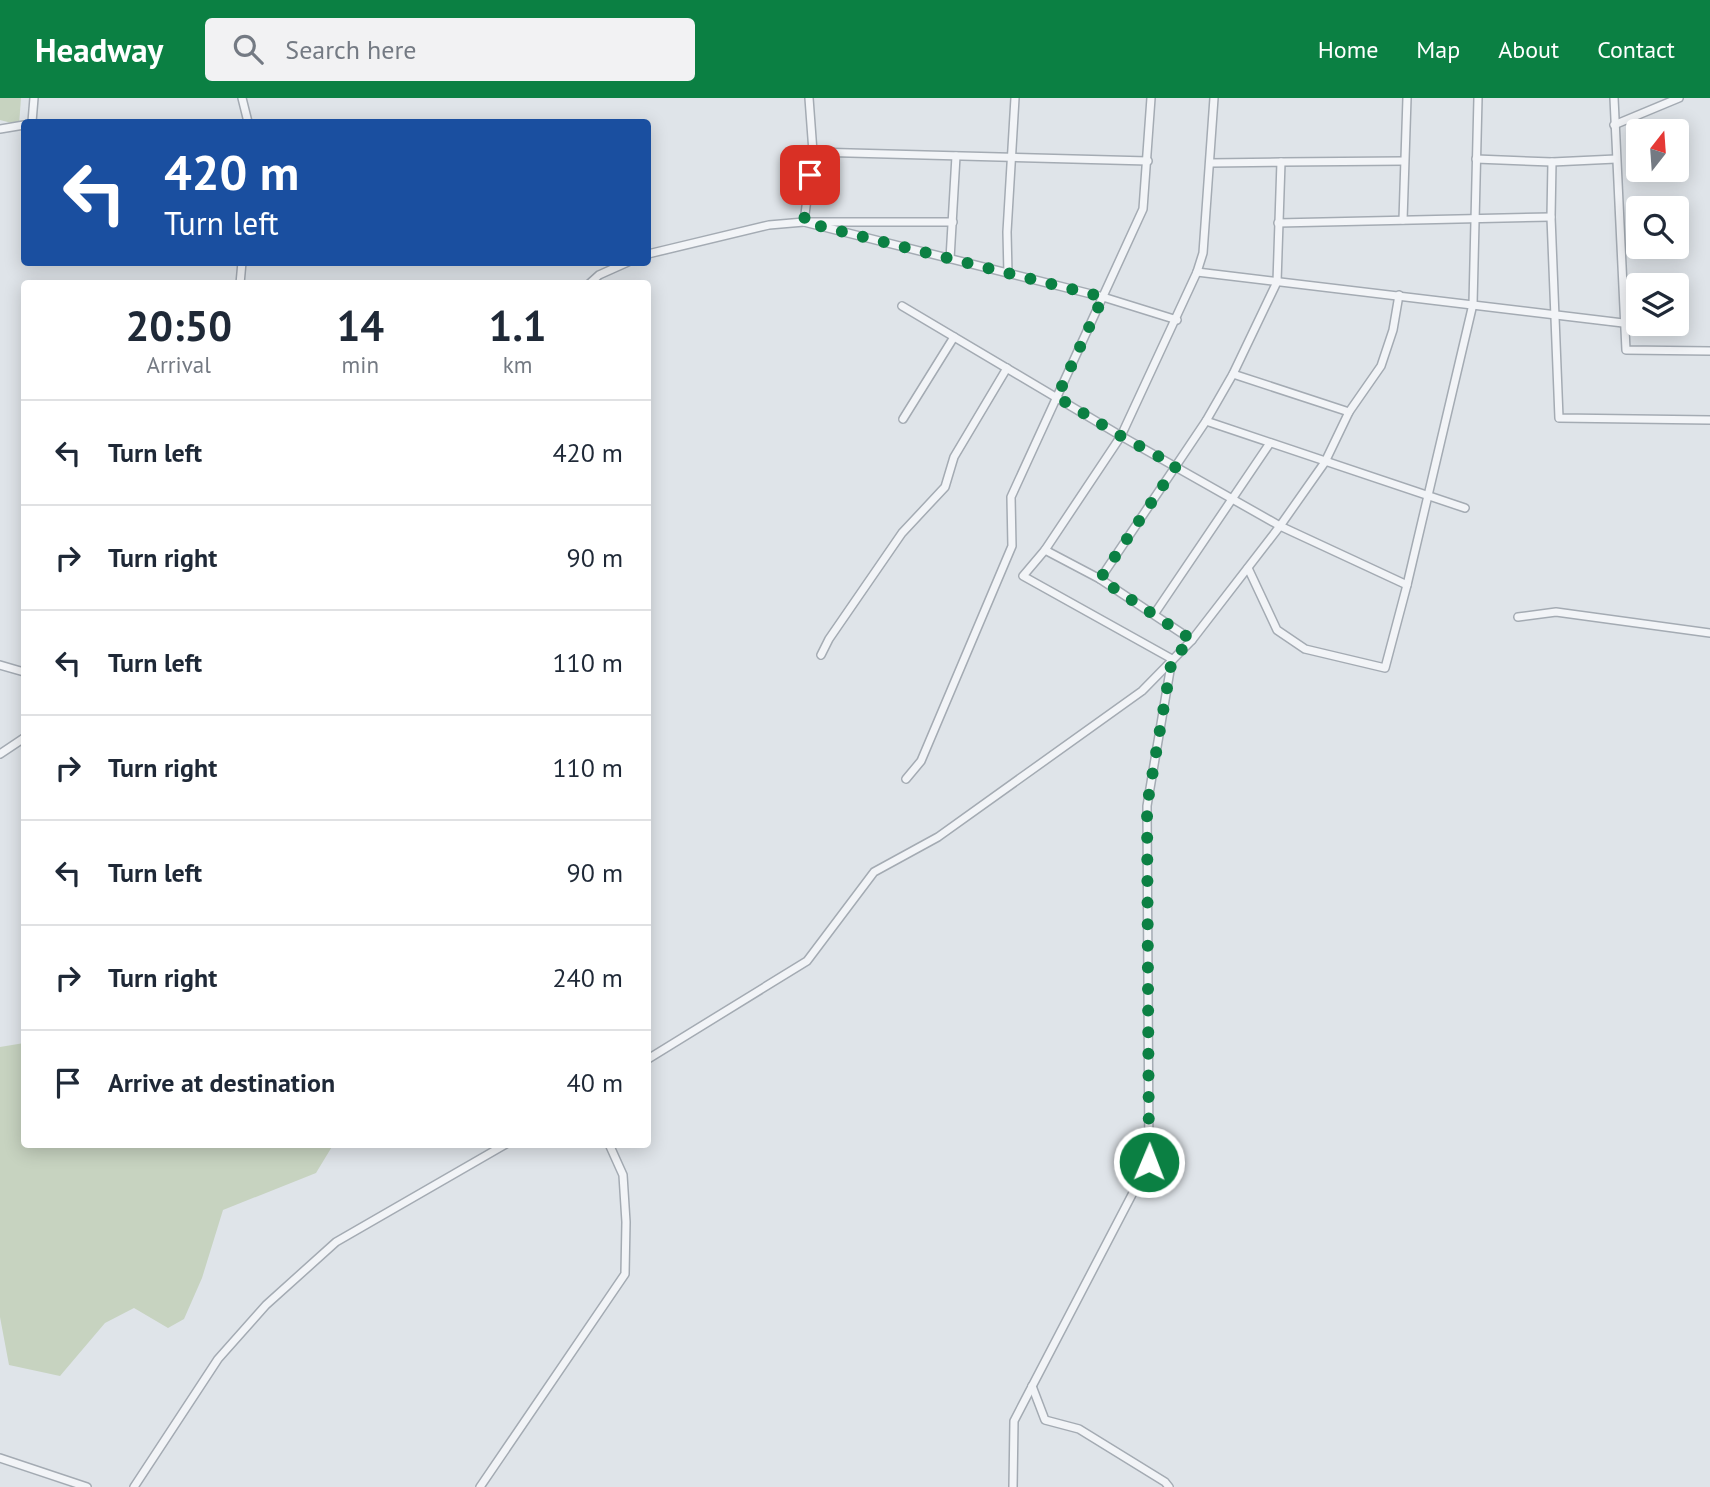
<!DOCTYPE html>
<style>
:root{--surface:#fff;--page:#f2f2f3;--text:#1f2937;--muted:#747a83;--line:#e0e1e3;--accent:#0b8043}
body{margin:0;font-family:"PT Sans",sans-serif;background:var(--page);color:var(--text);height:100vh;display:flex;flex-direction:column;font-size:26px;white-space:nowrap}
*{box-sizing:border-box;margin:0}
p{font-size:23px;color:var(--muted)}
.icon{flex:none;width:38px;height:38px;fill:none;stroke:currentColor;stroke-width:2;stroke-linecap:round;stroke-linejoin:round}
.map{position:relative;flex:1;overflow:hidden}
.sheet{position:absolute;left:21px;top:182px;width:630px;height:868px;display:flex;flex-direction:column;background:var(--surface);border-radius:7px;box-shadow:0 4px 18px #0003}
.sheet>*{flex:none}
.guide{position:absolute;left:21px;top:21px;width:630px;height:147px;border-radius:7px;box-shadow:0 4px 18px #0003;background:#1a4fa0;color:#fff;overflow:hidden}
.needle{width:46px;rotate:17deg}
.tools{position:absolute;left:1626px;top:21px;display:grid;gap:14px}
.tools a{display:grid;place-items:center;width:63px;height:63px;border-radius:7px;background:var(--surface);box-shadow:0 4px 18px #0003;font-size:35px}
.pin{position:absolute;display:grid;place-items:center;width:60px;height:60px;color:#fff;margin:-30px;border-radius:14px;box-shadow:0 4px 10px #0006}
.me{position:absolute;width:77px;margin:-38px;rotate:1deg;stroke-linejoin:round;filter:drop-shadow(0 0 5px #0008)}
.turn{display:flex;align-items:center;gap:24px;height:147px;padding:0 28px;font-size:32px}
.turn .icon{width:91px;height:91px;stroke-width:2.5}
.turn b{display:block;font-size:49px;line-height:60px}
.eta{display:flex;justify-content:space-evenly;align-items:center;height:119px;text-align:center}
.eta b{font-size:42px;font-weight:600;line-height:49px}
ul{padding:0;list-style:none}
li{display:flex;align-items:center;gap:21px;height:105px;padding:0 28px;border-top:2px solid var(--line)}
li div{flex:1}
li b{display:block;font-size:26px}
li em{font-style:normal}
header{display:flex;align-items:center;gap:42px;box-sizing:border-box;height:98px;padding:0 35px;background:var(--accent);color:#fff}
header strong{font-size:33px}
nav{display:flex;gap:38px;margin-inline-start:auto;font-size:24px}
.search{width:490px;height:63px;background:var(--page);display:flex;align-items:center;gap:18px;box-sizing:border-box;padding:0 24px;border-radius:7px;color:var(--muted);font-size:26px}
.map>svg:first-child{display:block}
.green{fill:#c7d3c0}
.lines{fill:none;stroke-linecap:round;stroke-linejoin:round}
.minor-casing{stroke:#a4abb3;stroke-width:10}
.minor{stroke:#f2f4f7;stroke-width:7}
.route{stroke:#0b8043;stroke-width:12;stroke-dasharray:0 21.6}
</style>
<header>
<strong>Headway</strong>
<div class="search"><svg class="icon" aria-label="search" viewBox="0 0 24 24"><circle cx="10" cy="10" r="6"/><path d="M15 15l6 6"/></svg>Search here</div>
<nav><a>Home</a><a>Map</a><a>About</a><a>Contact</a></nav>
</header>
<div class="map">
<svg width="1710" height="1389" viewBox="0 0 1710 1389">
<rect width="100%" height="100%" fill="#dfe4e9"/>
<g class="green">
<path d="M0 0H21L19 27 0 22Z"/>
<path d="M24 945V1046L333 1047 316 1075 223 1112 202 1180 184 1221 168 1230 134 1210 105 1225 60 1278 9 1267 0 1219V949Z"/>
</g>
<g class="lines">
<defs>
<g id="minor">
<path d="M242 0 248 24"/>
<path d="M1614 0 1626 252 1710 253"/>
<path d="M32 24 34 0"/>
<path d="M1614 27 1679 0"/>
<path d="M0 31 24 27"/>
<path d="M813 54 1148 63"/>
<path d="M1476 61 1552 64 1616 61"/>
<path d="M1281 64 1404 63"/>
<path d="M1552 64 1551 119 1559 320 1710 322"/>
<path d="M1403 122 1407 0"/>
<path d="M804 124 1103 199 1177 222"/>
<path d="M804 124 813 54 809 0"/>
<path d="M1278 125 1551 119"/>
<path d="M648 156 769 127 804 124H953"/>
<path d="M950 161 956 58"/>
<path d="M1197 174 1623 225"/>
<path d="M1008 176 1007 134 1015 0"/>
<path d="M240 186 242 164"/>
<path d="M589 186 599 177 628 164"/>
<path d="M902 208 1121 338 1280 428 1407 487 1385 570 1305 551 1277 532 1248 470"/>
<path d="M1233 276 1349 314"/>
<path d="M903 321 954 239"/>
<path d="M1206 323 1465 410"/>
<path d="M1045 452 1100 481 1192 542"/>
<path d="M1100 481 1206 323 1233 276 1277 184 1281 64 1210 65"/>
<path d="M1407 487 1473 206 1478 0"/>
<path d="M1155 515 1270 345"/>
<path d="M1518 519 1556 514 1710 535"/>
<path d="M821 557 829 541 902 435 945 389 954 359 1007 270"/>
<path d="M0 567 24 574"/>
<path d="M0 656 24 640"/>
<path d="M906 681 921 663 1012 448 1011 399 1143 111 1151 0"/>
<path d="M648 961 807 863 874 774 938 739 1142 593 1192 542 1280 428 1325 364 1349 314 1381 268 1393 232 1399 197"/>
<path d="M1032 1288 1045 1322 1079 1331 1165 1384 1169 1389"/>
<path d="M0 1360 87 1389"/>
<path d="M134 1389 218 1261 266 1207 336 1144 506 1046"/>
<path d="M480 1389 625 1176 626 1124 623 1077 609 1046"/>
<path d="M1013 1389 1014 1323 1149 1064 1147 708 1172 561 1023 478 1045 452 1121 338 1197 174 1203 155 1214 0"/>
</g>
</defs>
<use href="#minor" class="minor-casing"/>
<use href="#minor" class="minor"/>
</g>
<g class="lines">
<path class="route" d="M810 77 804 124 1103 199 1057 299 1121 338 1176 368 1100 481 1192 542 1172 561 1147 708 1149 1064"/>
</g>
</svg>
<div class="tools">
<a><svg class="needle" viewBox="-14 -14 28 28"><path d="M0-13l5 13h-10z" fill="#e53935"/><path d="M0 13l5-13h-10z" fill="#747a83"/></svg></a>
<a><svg class="icon" aria-label="search" viewBox="0 0 24 24"><circle cx="10" cy="10" r="6"/><path d="M15 15l6 6"/></svg></a>
<a><svg class="icon" aria-label="layers" viewBox="0 0 24 24"><path d="M12 4l9 5-9 5-9-5zM3 14l9 5 9-5"/></svg></a>
</div>
<div class="pin" style="left:810px;top:77px;background:#d93025"><svg class="icon" aria-label="arrive" viewBox="0 0 24 24"><path d="M6 21V4h12l-3 4 3 4H6"/></svg></div>
<svg class="me" style="left:1149px;top:1064px" viewBox="-20 -20 40 40"><circle r="17" fill="#0b8043" stroke="#fff" stroke-width="3"/><path d="M0-11L8 9 0 5-8 9z" fill="#fff"/></svg>
<div class="guide">
<div class="turn"><svg class="icon" aria-label="left" viewBox="0 0 24 24"><path d="M17 20v-9H6M10 6l-5 5 5 5"/></svg><div><b>420 m</b>Turn left</div></div>
</div>
<section class="sheet">
<div class="eta">
<div><b>20:50</b><p>Arrival</p></div>
<div><b>14</b><p>min</p></div>
<div><b>1.1</b><p>km</p></div>
</div>
<ul>
<li><svg class="icon" aria-label="left" viewBox="0 0 24 24"><path d="M17 20v-9H6M10 6l-5 5 5 5"/></svg><div><b>Turn left</b></div><em>420 m</em></li>
<li><svg class="icon" aria-label="right" viewBox="0 0 24 24"><path d="M7 20v-9h11M14 6l5 5-5 5"/></svg><div><b>Turn right</b></div><em>90 m</em></li>
<li><svg class="icon" aria-label="left" viewBox="0 0 24 24"><path d="M17 20v-9H6M10 6l-5 5 5 5"/></svg><div><b>Turn left</b></div><em>110 m</em></li>
<li><svg class="icon" aria-label="right" viewBox="0 0 24 24"><path d="M7 20v-9h11M14 6l5 5-5 5"/></svg><div><b>Turn right</b></div><em>110 m</em></li>
<li><svg class="icon" aria-label="left" viewBox="0 0 24 24"><path d="M17 20v-9H6M10 6l-5 5 5 5"/></svg><div><b>Turn left</b></div><em>90 m</em></li>
<li><svg class="icon" aria-label="right" viewBox="0 0 24 24"><path d="M7 20v-9h11M14 6l5 5-5 5"/></svg><div><b>Turn right</b></div><em>240 m</em></li>
<li><svg class="icon" aria-label="arrive" viewBox="0 0 24 24"><path d="M6 21V4h12l-3 4 3 4H6"/></svg><div><b>Arrive at destination</b></div><em>40 m</em></li>
</ul>
</section>
</div>
